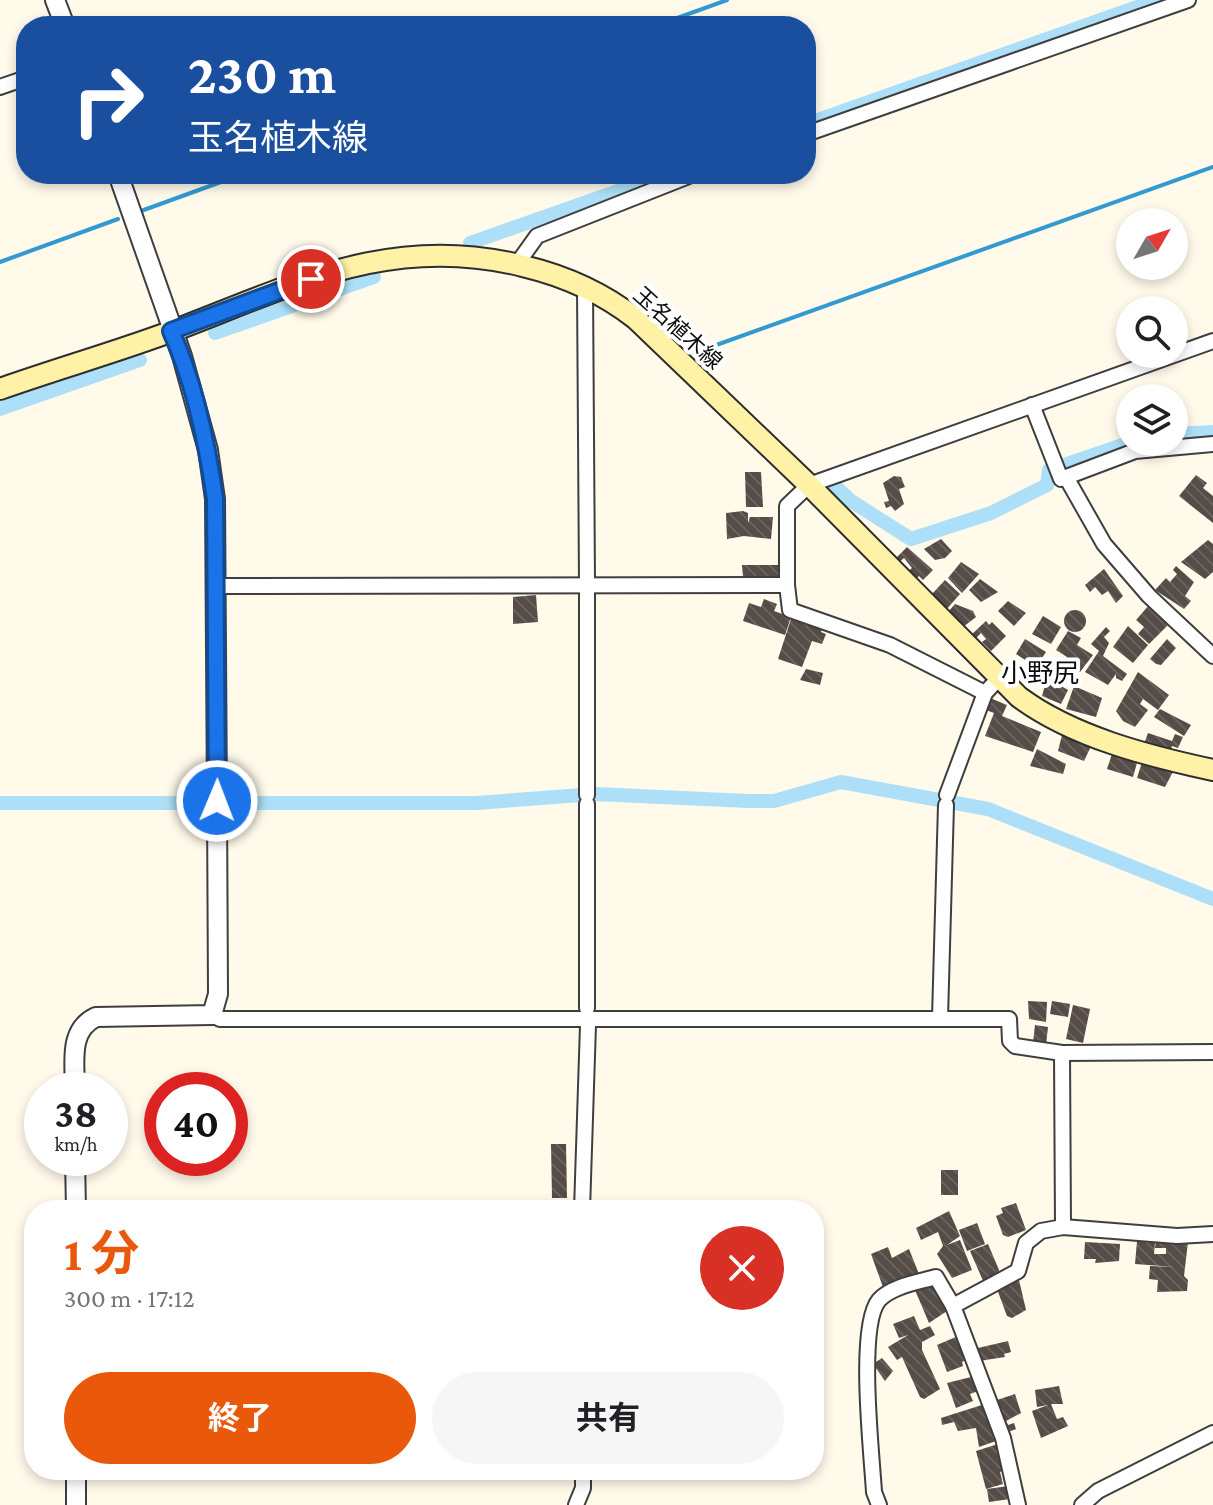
<!DOCTYPE html>
<html lang="ja">
<meta charset="utf-8">
<style>
:root{--surface:#fff;--page:#f6f6f6;--text:#202124;--muted:#757577;--accent:#ea580c}
body{margin:0;font-family:"Crimson Pro","Noto Sans JP",serif;background:var(--page);color:var(--text);height:100vh;display:flex;flex-direction:column;font-size:30px;white-space:nowrap}
*{box-sizing:border-box;margin:0}
p{font-size:26px;color:var(--muted)}
.icon{flex:none;width:44px;height:44px;fill:none;stroke:currentColor;stroke-width:2;stroke-linecap:round;stroke-linejoin:round}
.map{position:relative;flex:1;overflow:hidden}
.drawer{position:absolute;left:24px;top:1200px;width:800px;height:280px;display:flex;flex-direction:column;background:var(--surface);border-radius:32px;box-shadow:0 4px 12px #0003}
.drawer>*{flex:none}
.guide{position:absolute;left:16px;top:16px;width:800px;height:168px;border-radius:32px;box-shadow:0 4px 12px #0003;background:#1a4fa0;color:#fff;overflow:hidden}
.needle{width:52px;rotate:51deg}
.tools{position:absolute;left:1116px;top:208px;display:grid;gap:16px}
.tools a{display:grid;place-items:center;width:72px;height:72px;border-radius:50%;background:var(--surface);box-shadow:0 4px 12px #0003;font-size:40px}
.speed{position:absolute;left:24px;top:1072px;display:flex;gap:16px;font-size:40px;font-weight:700;text-align:center}
.speed>*{display:grid;place-content:center;width:104px;height:104px;border-radius:50%;background:var(--surface);box-shadow:0 4px 12px #0003;line-height:1}
.speed small{font-size:20px;font-weight:400}
.speed .limit{border:12px solid #d22;background:#fff;color:#111}
.pin{position:absolute;display:grid;place-items:center;width:68px;height:68px;color:#fff;margin:-34px;border:4px solid #fff;border-radius:50%;box-shadow:0 2px 8px #0007}
.me{position:absolute;width:88px;margin:-44px;rotate:1deg;stroke-linejoin:round;filter:drop-shadow(0 0 6px #0008)}
.turn{display:flex;align-items:center;gap:28px;height:168px;padding:0 40px;font-size:36px}
.turn .icon{width:104px;height:104px;stroke-width:2.5}
.turn b{display:block;font-size:56px;line-height:68px}
.round{display:grid;place-items:center;flex:none;width:84px;height:84px;border-radius:42px;background:var(--page)}
.summary{display:flex;align-items:center;justify-content:space-between;height:136px;padding:0 40px}
h1{font-size:48px;font-weight:700;line-height:60px;color:var(--accent)}
.action{display:flex;gap:16px;margin-top:auto;padding:16px 40px}
.action a{flex:1;height:92px;border-radius:48px;background:var(--accent);color:#fff;font-size:32px;font-weight:700;line-height:92px;text-align:center}
.action a+a{background:var(--page);color:var(--text)}
.map>svg:first-child{display:block}
.lines{fill:none;stroke-linecap:round;stroke-linejoin:round}
.stream{stroke:#3299d1;stroke-width:4}
.canal{stroke:#ade0f8;stroke-width:14}
.building{fill:url(#building-back-hatch)}
.minor-casing{stroke:#3f3f3f;stroke-width:18}
.tertiary-casing{stroke:#3f3f3f;stroke-width:22}
.secondary-casing{stroke:#2e2e2e;stroke-width:24}
.minor{stroke:#fff;stroke-width:14}
.tertiary{stroke:#fff;stroke-width:18}
.secondary{stroke:#fff1a5;stroke-width:20}
.route-casing{stroke:#114b97;stroke-width:20}
.route{stroke:#1a73e8;stroke-width:14}
.labels{text-anchor:middle;dominant-baseline:central;stroke-width:8;stroke-linejoin:round;paint-order:stroke}
.street-label{font-size:22px;fill:#0c0c0c;stroke:#fff}
.quarter-label{font-size:26px;fill:#0c0c0c;stroke:#fff}
</style>
<div class="map">
<svg width="1213" height="1505" viewBox="0 0 1213 1505">
<defs>
<pattern id="building-back-hatch" width="6" height="6" patternUnits="userSpaceOnUse" patternTransform="scale(2)"><rect width="6" height="6" fill="#554c48"/><path d="M-1 5l2 2M0 0l6 6M5-1l2 2" fill="none" stroke="#68615e"/></pattern>
</defs>
<rect width="100%" height="100%" fill="#fffaea"/>
<g class="lines">
<g class="stream">
<path d="M655 26 727 0"/>
<path d="M141 211 243 174"/>
<path d="M0 262 118 219"/>
<path d="M694 353 1213 167"/>
</g>
<g class="canal">
<path d="M806 124 1157 0"/>
<path d="M470 243 666 174"/>
<path d="M215 333 374 277"/>
<path d="M0 409 140 360"/>
<path d="M1174 434 1213 432"/>
<path d="M831 482 851 501 911 539 991 513 1047 485 1049 470 1131 442"/>
<path d="M0 803H476L595 794 748 801H774L841 782 988 809 1213 899"/>
</g>
</g>
<g class="building">
<path d="M745 472H761L763 507H746Z"/>
<path d="M1196 475 1207 483 1203 488 1213 496V523L1179 496Z"/>
<path d="M894 476 901 477 905 487 899 489 904 504 895 511 891 506 886 508 884 502 889 501 883 483Z"/>
<path d="M743 511 748 513V523L750 517H773L771 539 744 536 727 539 726 513Z"/>
<path d="M941 539 952 551 945 558 935 560 924 549Z"/>
<path d="M1208 540 1213 544V572L1205 579 1181 562Z"/>
<path d="M907 547 933 570 923 580 919 576 914 581 906 573 912 568 904 558 896 565 893 561Z"/>
<path d="M961 562 979 574 962 593 948 578Z"/>
<path d="M742 565H779V577H743Z"/>
<path d="M1176 566 1194 582 1185 596 1191 601 1184 609 1155 590 1166 578 1170 582 1177 574 1173 570Z"/>
<path d="M1104 569 1123 596 1116 603 1108 591 1102 595 1095 587 1090 592 1085 585Z"/>
<path d="M980 579 998 592 981 602 969 590Z"/>
<path d="M945 580 960 594 945 611 936 604 940 601 932 594Z"/>
<path d="M536 595 538 622 513 624V597Z"/>
<path d="M764 599 777 604 774 611 791 617 785 635 743 621 749 603 761 607Z"/>
<path d="M1008 601 1026 613 1014 626 998 611Z"/>
<path d="M955 604 973 611 976 617 963 627 948 612Z"/>
<path d="M1150 604 1171 622 1149 644 1138 634 1144 627 1136 620Z"/>
<circle cx="1075" cy="621" r="11"/>
<path d="M792 616 823 626 821 632 826 634 822 644 812 641 802 667 778 659Z"/>
<path d="M1043 616 1061 627 1051 644 1032 634Z"/>
<path d="M986 621 989 625 992 622 1006 636 991 651 982 642 986 639 981 633 975 639 971 635Z"/>
<path d="M1128 626 1148 645 1133 663 1113 647Z"/>
<path d="M1106 627 1110 631 1104 637 1109 643 1103 656 1127 674 1122 681 1116 678V674L1108 685 1085 672 1099 651 1091 644Z"/>
<path d="M1068 631 1081 638 1077 645 1093 655 1080 672 1065 666 1067 657 1056 650Z"/>
<path d="M1025 639 1046 652 1036 667 1016 654Z"/>
<path d="M1167 639 1176 648 1161 665 1156 664 1150 659Z"/>
<path d="M806 669 823 673 820 685 800 680Z"/>
<path d="M1138 672 1169 695 1158 710 1143 699 1140 704 1148 710 1135 727 1123 721 1116 711Z"/>
<path d="M1047 678 1068 690 1061 704 1042 696Z"/>
<path d="M1074 686 1102 698 1096 717 1066 709Z"/>
<path d="M990 698 1007 705 1002 716 1041 732 1033 752 985 736 994 713 986 710Z"/>
<path d="M1160 709 1191 725 1184 736 1154 717Z"/>
<path d="M1063 731 1093 742 1084 761 1058 751Z"/>
<path d="M1148 733 1172 741 1175 734 1183 737 1178 748 1172 746 1170 752 1144 744Z"/>
<path d="M1037 749 1066 764 1063 774 1030 766Z"/>
<path d="M1124 752 1139 756 1133 777 1107 769 1112 754 1123 758Z"/>
<path d="M1143 759 1175 768 1165 787 1137 778Z"/>
<path d="M1028 1001 1047 1002 1046 1022 1029 1019Z"/>
<path d="M1052 1001 1070 1004 1068 1017 1050 1014Z"/>
<path d="M1073 1005 1090 1009 1083 1043 1066 1039Z"/>
<path d="M1035 1025 1048 1027 1046 1045 1033 1043Z"/>
<path d="M551 1144H566L567 1198H552Z"/>
<rect x="941" y="1170" width="17" height="25"/>
<path d="M1016 1203 1026 1230 1008 1237 1003 1235 996 1216 1003 1213 1001 1208Z"/>
<path d="M949 1211 960 1236 947 1245 960 1240 972 1270 952 1278 937 1254 943 1246 938 1232 921 1240 916 1228Z"/>
<path d="M977 1223 985 1244 967 1251 959 1230Z"/>
<path d="M1156 1240 1188 1242 1184 1276 1188 1280 1187 1291 1157 1292 1158 1280 1149 1279 1150 1266 1175 1267 1135 1264 1137 1241 1155 1243 1154 1254H1166V1248H1155Z"/>
<path d="M1085 1242 1120 1244 1119 1261 1095 1263 1096 1259H1084Z"/>
<path d="M988 1244 999 1270 997 1277 984 1283 970 1251Z"/>
<path d="M888 1247 892 1258 909 1249 919 1274 883 1287 871 1254Z"/>
<path d="M1019 1280 1026 1310 1012 1318 1007 1316 997 1289Z"/>
<path d="M938 1282 947 1311 929 1323 915 1290Z"/>
<path d="M914 1316 920 1330 930 1326 935 1335 922 1342V1350L940 1389 924 1399 920 1397 902 1357 897 1360 888 1347 908 1335 899 1338 893 1324Z"/>
<path d="M958 1336 968 1359 962 1362 963 1366 947 1372 937 1345Z"/>
<path d="M1008 1341 1011 1352 1004 1354 1005 1357 979 1361 978 1348Z"/>
<path d="M882 1358 893 1371 885 1381 873 1364Z"/>
<path d="M975 1376 981 1390 970 1394 973 1401 956 1408 947 1383Z"/>
<path d="M1059 1386 1063 1404H1051L1057 1419 1063 1417 1068 1426 1041 1438 1032 1411 1048 1405 1037 1407 1035 1390Z"/>
<path d="M1015 1394 1021 1413 1006 1421 1008 1425 1014 1423 1016 1429 1006 1433 994 1401Z"/>
<path d="M985 1404 996 1441 979 1447 976 1428 958 1431 954 1422 942 1425 941 1418Z"/>
<path d="M998 1444 1005 1470 1000 1472 1003 1484 986 1489 976 1451Z"/>
<path d="M1009 1486 1010 1499 989 1502 987 1489Z"/>
</g>
<g class="lines">
<defs>
<g id="minor">
<path d="M0 87 26 78"/>
<path d="M806 134 1188 0"/>
<path d="M517 264 537 236 694 174"/>
<path d="M585 287 587 583"/>
<path d="M1032 405 1061 479 1135 451 1213 444"/>
<path d="M1066 477 1104 544 1149 596 1213 656"/>
<path d="M787 585 790 610 890 645 985 693"/>
<path d="M218 586 787 585V506L809 485 1213 341"/>
<path d="M587 590V795"/>
<path d="M947 795 985 693 999 678"/>
<path d="M587 1008V804"/>
<path d="M212 1015 220 1019H1009L1010 1041 1015 1046 1062 1053 1213 1052"/>
<path d="M940 1018 946 805"/>
<path d="M1062 1053 1063 1227"/>
<path d="M582 1210 588 1025"/>
<path d="M576 1505 583 1488V1470"/>
<path d="M879 1505 874 1492C872 1456 857 1326 879 1300 892 1286 919 1282 936 1277L953 1306"/>
<path d="M1018 1505 1003 1438 953 1306 1018 1271 1026 1243 1041 1231 1063 1227 1177 1236 1213 1234"/>
<path d="M1082 1505 1098 1491 1213 1433"/>
</g>
<g id="tertiary">
<path d="M55 0 65 26"/>
<path d="M118 174 182 356 208 450 215 499 217 801"/>
<path d="M75 1090C75 1063 68 1030 96 1017L212 1015 218 994 217 804"/>
<path d="M75 1158 76 1210"/>
<path d="M76 1505V1470"/>
</g>
<path id="secondary" d="M0 389C59 368 120 351 178 329 296 284 393 233 523 266 565 276 602 292 636 319L809 485 1019 697C1073 737 1148 756 1213 770"/>
</defs>
<use href="#minor" class="minor-casing"/>
<use href="#tertiary" class="tertiary-casing"/>
<use href="#secondary" class="secondary-casing"/>
<use href="#minor" class="minor"/>
<use href="#tertiary" class="tertiary"/>
<use href="#secondary" class="secondary"/>
</g>
<g class="lines">
<defs>
<path id="route" d="M217 801 215 499C207 442 195 384 171 331L311 279"/>
</defs>
<use href="#route" class="route-casing"/>
<use href="#route" class="route"/>
</g>
<g class="labels">
<g class="street-label">
<text transform="translate(678 328) rotate(42)">玉名植木線</text>
</g>
<g class="quarter-label">
<text x="1040" y="673">小野尻</text>
</g>
</g>
</svg>
<div class="tools">
<a><svg class="needle" viewBox="-14 -14 28 28"><path d="M0-13l5 13h-10z" fill="#e53935"/><path d="M0 13l5-13h-10z" fill="#757577"/></svg></a>
<a><svg class="icon" aria-label="search" viewBox="0 0 24 24"><circle cx="10" cy="10" r="6"/><path d="M15 15l6 6"/></svg></a>
<a><svg class="icon" aria-label="layers" viewBox="0 0 24 24"><path d="M12 4l9 5-9 5-9-5zM3 14l9 5 9-5"/></svg></a>
</div>
<div class="speed"><div>38<small>km/h</small></div><div class="limit">40</div></div>
<div class="pin" style="left:311px;top:279px;background:#d93025"><svg class="icon" aria-label="arrive" viewBox="0 0 24 24"><path d="M6 21V4h12l-3 4 3 4H6"/></svg></div>
<svg class="me" style="left:217px;top:801px" viewBox="-20 -20 40 40"><circle r="17" fill="#1a73e8" stroke="#fff" stroke-width="3"/><path d="M0-11L8 9 0 5-8 9z" fill="#fff"/></svg>
<div class="guide">
<div class="turn"><svg class="icon" aria-label="right" viewBox="0 0 24 24"><path d="M7 20v-9h11M14 6l5 5-5 5"/></svg><div><b>230 m</b>玉名植木線</div></div>
</div>
<section class="drawer">
<div class="summary"><div><h1>1 分</h1><p>300 m · 17:12</p></div><a class="round" style="background:#d93025;color:#fff"><svg class="icon" aria-label="close" viewBox="0 0 24 24"><path d="M6 6l12 12M18 6L6 18"/></svg></a></div>
<div class="action"><a>終了</a><a>共有</a></div>
</section>
</div>
